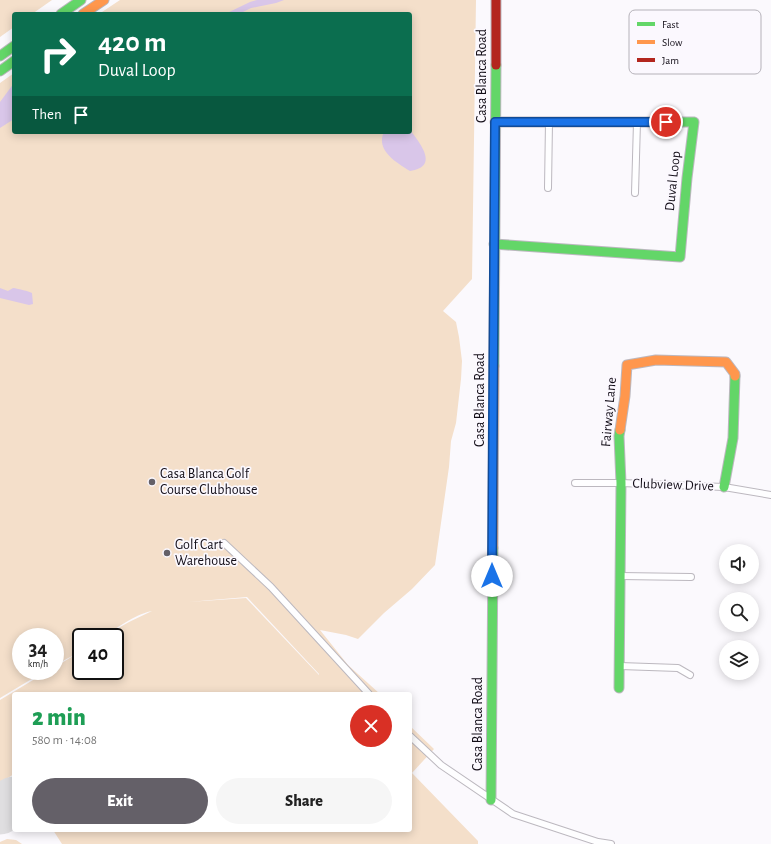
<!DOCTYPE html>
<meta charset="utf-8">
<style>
:root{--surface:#fff;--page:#f6f6f6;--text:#222;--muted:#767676;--accent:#646068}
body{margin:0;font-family:"Alegreya Sans",sans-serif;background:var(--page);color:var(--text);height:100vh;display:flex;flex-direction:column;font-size:15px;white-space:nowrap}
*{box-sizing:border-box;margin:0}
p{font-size:13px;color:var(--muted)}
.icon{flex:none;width:22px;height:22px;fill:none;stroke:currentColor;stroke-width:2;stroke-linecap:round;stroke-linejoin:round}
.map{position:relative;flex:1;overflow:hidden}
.panel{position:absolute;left:12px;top:692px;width:400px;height:140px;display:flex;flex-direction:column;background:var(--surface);border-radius:4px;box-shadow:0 2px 10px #0003}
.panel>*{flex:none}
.hud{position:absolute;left:12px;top:12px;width:400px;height:122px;border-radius:4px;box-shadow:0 2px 10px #0003;background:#0b6e4f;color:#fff;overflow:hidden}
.tools{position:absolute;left:719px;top:544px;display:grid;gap:8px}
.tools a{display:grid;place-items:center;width:40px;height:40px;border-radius:50%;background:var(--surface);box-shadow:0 2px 10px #0003;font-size:20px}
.speed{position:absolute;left:12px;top:628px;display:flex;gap:8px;font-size:20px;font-weight:700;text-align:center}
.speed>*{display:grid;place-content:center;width:52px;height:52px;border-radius:50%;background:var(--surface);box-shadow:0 2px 10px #0003;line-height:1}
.speed small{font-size:10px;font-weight:400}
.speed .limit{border:2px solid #111;border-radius:6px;background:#fff;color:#111}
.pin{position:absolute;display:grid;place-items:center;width:34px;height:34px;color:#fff;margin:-17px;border:2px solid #fff;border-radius:50%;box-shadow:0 1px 4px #0007}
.me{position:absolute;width:44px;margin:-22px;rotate:0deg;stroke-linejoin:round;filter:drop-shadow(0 0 3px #0008)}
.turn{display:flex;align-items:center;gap:14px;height:84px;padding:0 20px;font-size:18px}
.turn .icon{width:52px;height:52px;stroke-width:2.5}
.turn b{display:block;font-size:28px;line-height:34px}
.then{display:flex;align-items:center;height:38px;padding:0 20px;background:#0003;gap:8px;font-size:15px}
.round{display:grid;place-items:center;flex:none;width:42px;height:42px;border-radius:21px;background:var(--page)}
.headline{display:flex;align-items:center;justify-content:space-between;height:68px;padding:0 20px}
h1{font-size:24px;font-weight:800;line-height:30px;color:#1e9e55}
.primary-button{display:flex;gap:8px;margin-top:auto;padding:8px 20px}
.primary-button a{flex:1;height:46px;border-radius:24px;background:var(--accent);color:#fff;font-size:16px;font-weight:800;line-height:46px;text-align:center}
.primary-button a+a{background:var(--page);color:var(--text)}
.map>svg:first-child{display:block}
.green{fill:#f4dfca;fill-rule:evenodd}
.water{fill:#d9c6e9}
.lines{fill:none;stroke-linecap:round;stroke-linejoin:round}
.runway{stroke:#dfdee0;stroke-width:49}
.street-casing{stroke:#bcb8bf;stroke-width:8}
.fast-casing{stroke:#bcb8bf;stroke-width:11}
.slow-casing{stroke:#bcb8bf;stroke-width:11}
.jam-casing{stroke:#bcb8bf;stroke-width:11}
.street{stroke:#fefeff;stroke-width:6}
.fast{stroke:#63d668;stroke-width:9}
.slow{stroke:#ff974d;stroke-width:9}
.jam{stroke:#b3261e;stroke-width:9}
.route-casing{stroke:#114b97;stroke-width:10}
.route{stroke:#1a73e8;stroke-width:7}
.poi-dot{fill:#646068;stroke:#fbf8fe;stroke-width:1.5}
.labels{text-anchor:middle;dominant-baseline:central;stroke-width:3.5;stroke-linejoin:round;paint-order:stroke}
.street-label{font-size:14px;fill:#120d17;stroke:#fbf8fe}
.poi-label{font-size:14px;fill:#120d17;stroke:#fbf8fe;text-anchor:start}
.key{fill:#fbf8fe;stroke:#b5b2b9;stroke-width:1}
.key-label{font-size:11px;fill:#120d17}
</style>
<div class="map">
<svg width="771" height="844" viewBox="0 0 771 844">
<rect width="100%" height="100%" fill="#fbf9fd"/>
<g class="green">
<path d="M0 0H52L32 14H14V27L0 37Z"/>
<path d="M120 0H476L472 279 443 311 456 322 459 337 462 361 461 379 456 423 451 441 449 467 435 565 412 589 384 613 358 639 346 635 320 630 348 665 380 694H14V774L0 783V700L48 671H55V667L78 653 55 665V637H21V671H45L0 698V83L14 73V132H410V14H99ZM247 597 319 674V675L246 598 188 602ZM152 611 129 622 108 634C119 626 139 613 152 611ZM81 637H115V671H81Z"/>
<path d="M410 726 434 749 412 773 478 841V844H62L53 830H410Z"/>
<path d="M7 839 16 840 22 844H0V842Z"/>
</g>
<g class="water">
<path d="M257 0H284L276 3 251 8 239 14H225L250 2Z"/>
<path d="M14 83V119L0 128V102Z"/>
<path d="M410 130C420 143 440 167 410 171 397 163 375 150 384 132H410Z"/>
<path d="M0 288 8 291C10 290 12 288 14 288 19 289 28 291 32 293L33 304 29 305 0 298Z"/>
</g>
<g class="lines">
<path class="runway" d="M0 810 14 801"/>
<defs>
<g id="street">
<path d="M548 188 549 122"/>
<path d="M635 193 637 122"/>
<path d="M575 483H621L724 487 771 495"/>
<path d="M224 543 271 587 369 694"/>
<path d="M620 576 691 577"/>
<path d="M620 666 678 668 690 675"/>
<path d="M410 736 441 765 513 814 598 842 611 844"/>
</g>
<g id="fast">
<path d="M61 14 81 0"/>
<path d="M0 56 14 46"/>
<path d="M0 71 14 61"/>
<path d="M494 244 680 257 687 178 694 122H672"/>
<path d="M494 366 496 65"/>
<path d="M724 487 733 438 735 376"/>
<path d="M619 688 621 483 619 436 620 430"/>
<path d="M491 800 493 548"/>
</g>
<g id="slow">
<path d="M83 14 104 0"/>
<path d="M620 430 625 396 627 365 656 360 726 362 735 374V376"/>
<path d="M493 548 494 366"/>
</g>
<g id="jam">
<path d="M496 65V0"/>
<path d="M495 122H672"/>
</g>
</defs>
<use href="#street" class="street-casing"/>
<use href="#fast" class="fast-casing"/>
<use href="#slow" class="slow-casing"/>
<use href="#jam" class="jam-casing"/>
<use href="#street" class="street"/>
<use href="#fast" class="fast"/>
<use href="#slow" class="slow"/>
<use href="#jam" class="jam"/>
</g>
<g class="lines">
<defs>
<path id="route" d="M492 576 495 122H666"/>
</defs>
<use href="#route" class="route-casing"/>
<use href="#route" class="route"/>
</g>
<g class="poi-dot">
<circle cx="152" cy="482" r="4"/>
<circle cx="167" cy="553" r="4"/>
</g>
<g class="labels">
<g class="street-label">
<text transform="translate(482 76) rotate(-90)">Casa Blanca Road</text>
<text transform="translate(673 181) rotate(-84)">Duval Loop</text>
<text transform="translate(480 400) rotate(-90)">Casa Blanca Road</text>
<text transform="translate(609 412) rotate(-85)">Fairway Lane</text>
<text transform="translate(673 485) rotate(2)">Clubview Drive</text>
<text transform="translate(478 724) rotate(-90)">Casa Blanca Road</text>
</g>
<g class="poi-label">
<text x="160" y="474">Casa Blanca Golf<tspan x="160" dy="16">Course Clubhouse</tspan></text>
<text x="175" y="545">Golf Cart<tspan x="175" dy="16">Warehouse</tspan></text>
</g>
</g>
<rect x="629" y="10" width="132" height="64" rx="6" class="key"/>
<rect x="637" y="22" width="18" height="4" fill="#63d668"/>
<rect x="637" y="40" width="18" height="4" fill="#ff974d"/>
<rect x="637" y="58" width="18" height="4" fill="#b3261e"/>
<g class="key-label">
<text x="662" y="28">Fast</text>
<text x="662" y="46">Slow</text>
<text x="662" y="64">Jam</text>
</g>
</svg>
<div class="tools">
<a><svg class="icon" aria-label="sound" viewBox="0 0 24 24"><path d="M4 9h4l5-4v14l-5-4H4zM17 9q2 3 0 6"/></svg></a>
<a><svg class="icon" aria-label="search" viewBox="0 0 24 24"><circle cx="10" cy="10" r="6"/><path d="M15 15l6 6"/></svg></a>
<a><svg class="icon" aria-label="layers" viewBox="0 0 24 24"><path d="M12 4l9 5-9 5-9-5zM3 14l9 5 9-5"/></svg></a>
</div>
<div class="speed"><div>34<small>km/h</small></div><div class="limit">40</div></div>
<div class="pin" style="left:666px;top:122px;background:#d93025"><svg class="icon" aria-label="arrive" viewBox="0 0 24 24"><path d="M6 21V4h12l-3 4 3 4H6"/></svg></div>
<svg class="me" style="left:492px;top:576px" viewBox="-20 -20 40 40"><circle r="19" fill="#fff"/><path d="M0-13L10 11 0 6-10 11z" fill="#1a73e8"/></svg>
<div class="hud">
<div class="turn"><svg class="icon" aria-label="right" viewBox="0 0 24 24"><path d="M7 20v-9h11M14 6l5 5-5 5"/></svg><div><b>420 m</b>Duval Loop</div></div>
<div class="then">Then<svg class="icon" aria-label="arrive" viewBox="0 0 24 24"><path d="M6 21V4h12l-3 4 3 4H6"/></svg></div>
</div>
<section class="panel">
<div class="headline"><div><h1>2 min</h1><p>580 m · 14:08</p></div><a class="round" style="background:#d93025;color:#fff"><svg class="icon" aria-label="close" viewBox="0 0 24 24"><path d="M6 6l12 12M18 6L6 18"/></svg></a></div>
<div class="primary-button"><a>Exit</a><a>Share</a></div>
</section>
</div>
